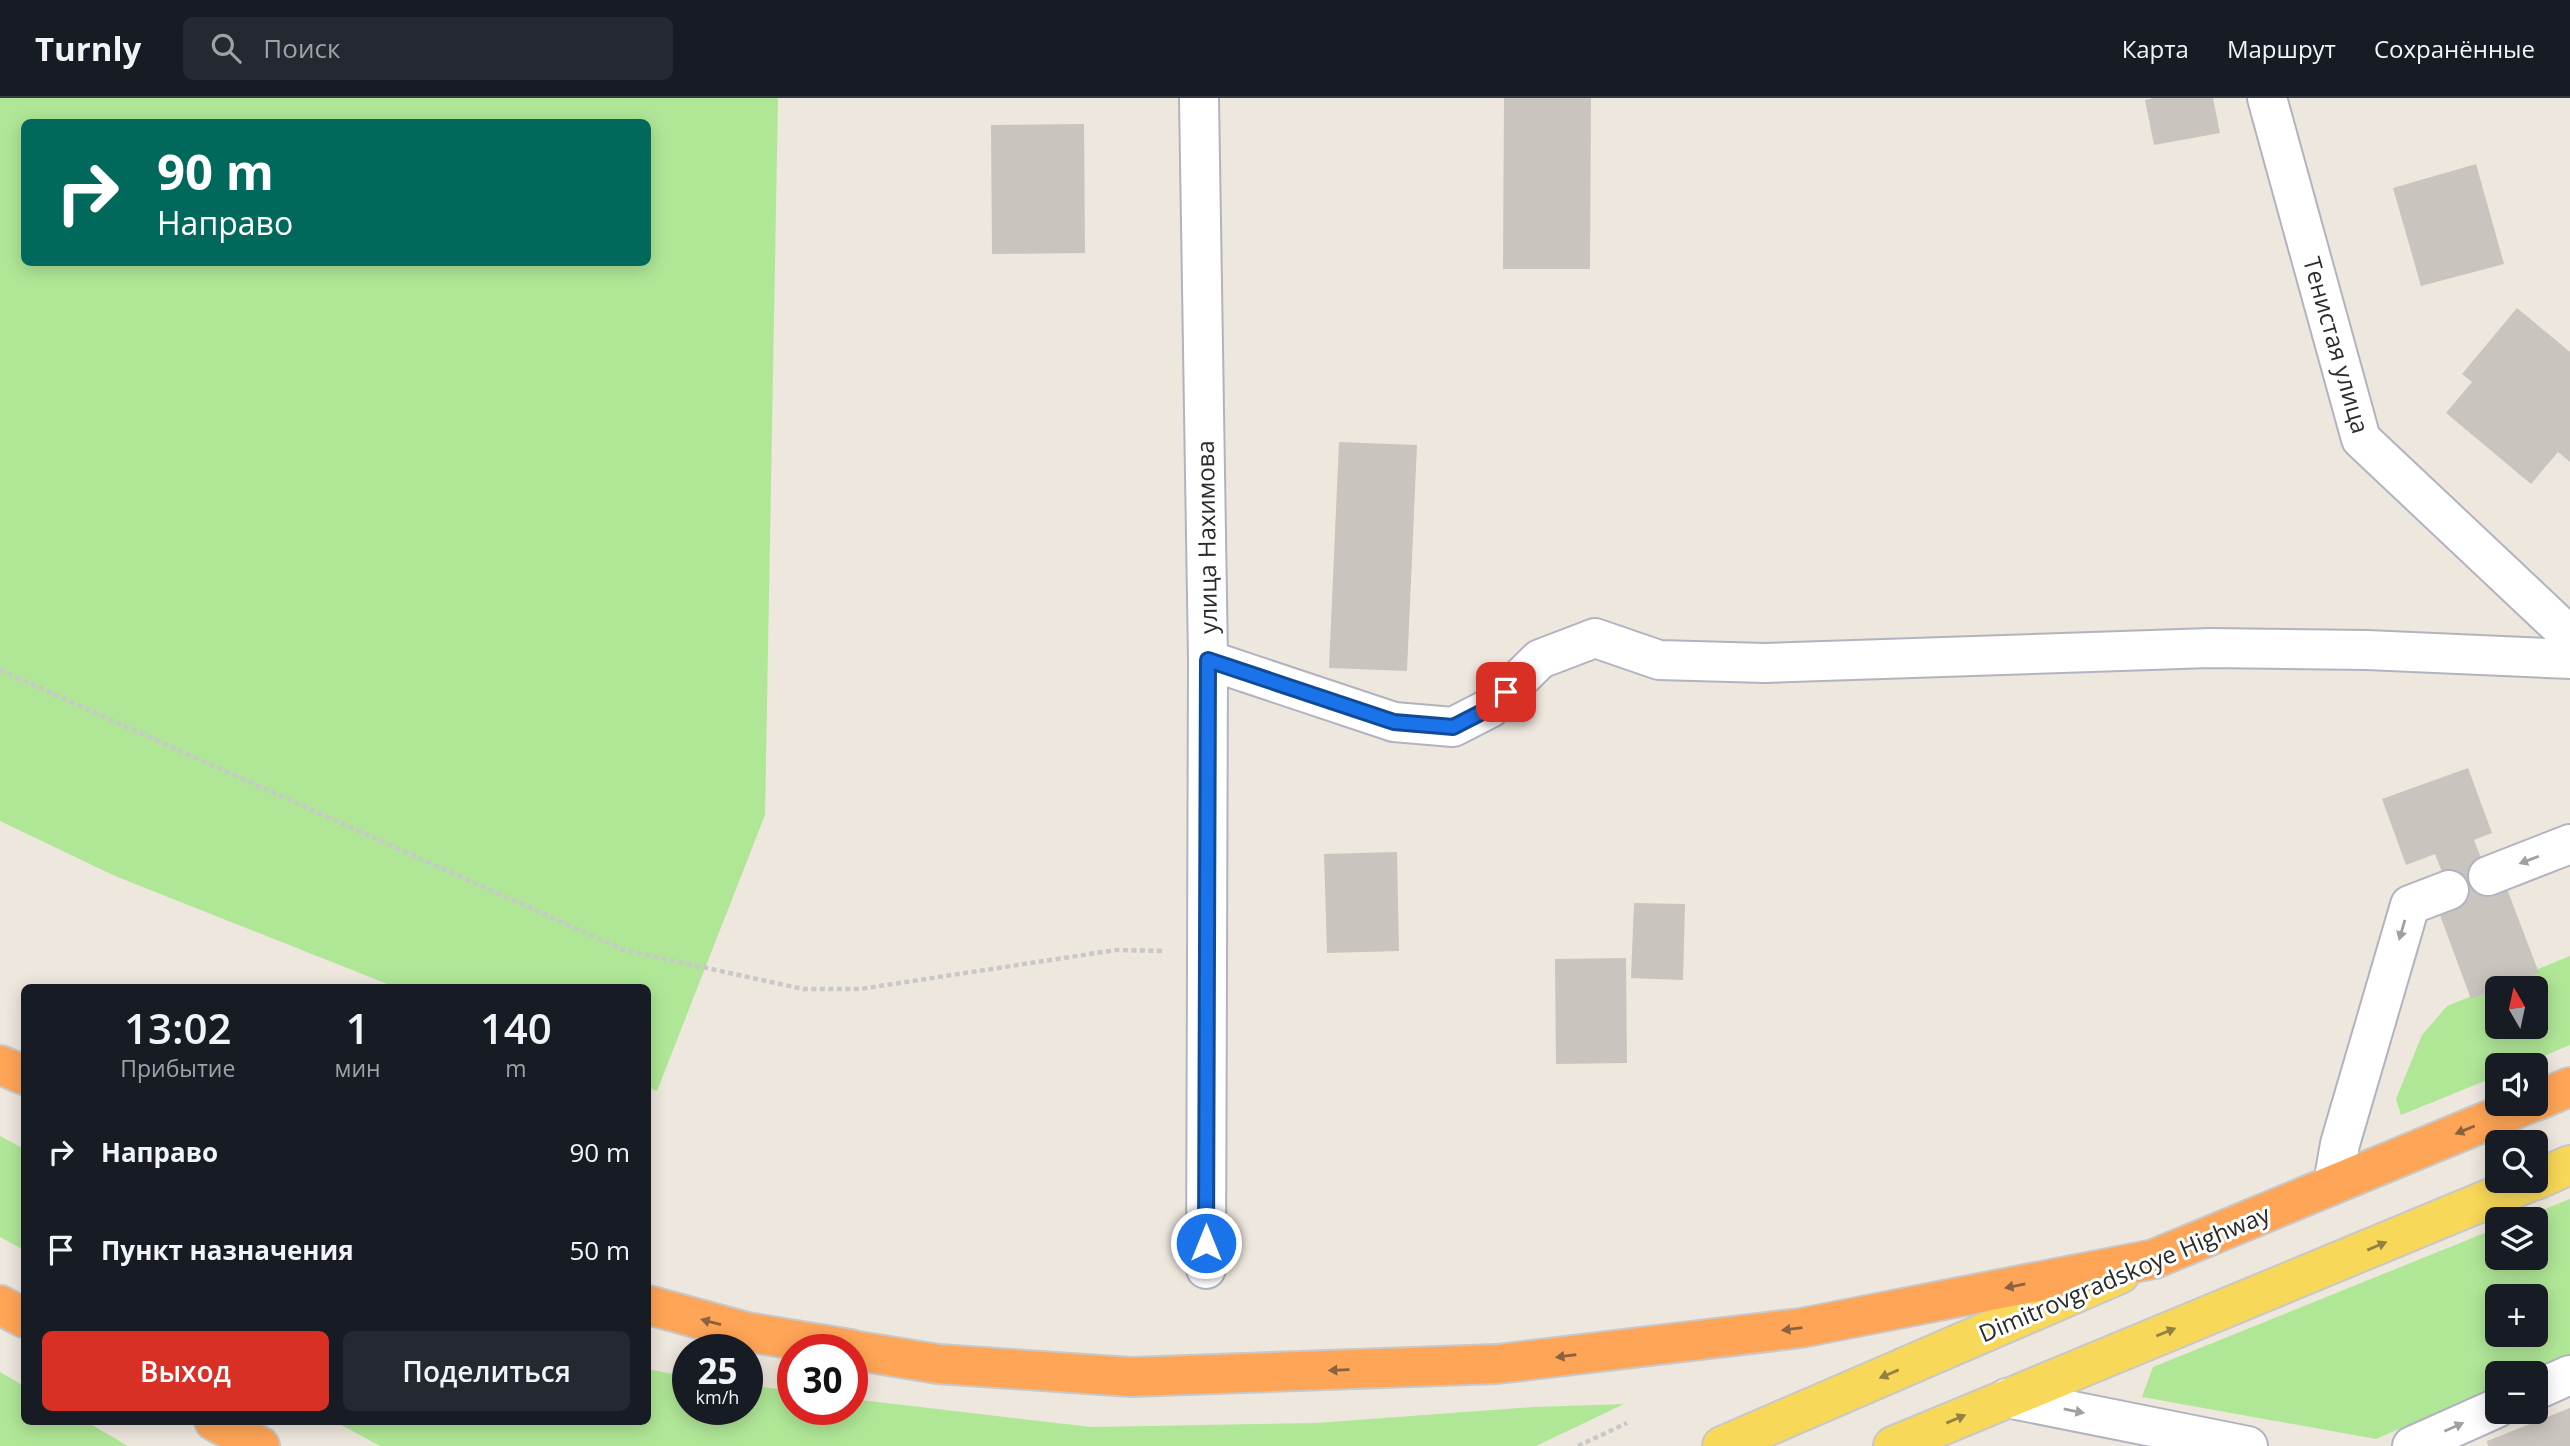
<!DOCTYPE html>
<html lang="ru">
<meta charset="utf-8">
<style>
:root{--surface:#171b24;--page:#242831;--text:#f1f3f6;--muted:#9ea1a6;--line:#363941;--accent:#d93025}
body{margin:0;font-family:"Open Sans",sans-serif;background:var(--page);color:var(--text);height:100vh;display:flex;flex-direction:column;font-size:26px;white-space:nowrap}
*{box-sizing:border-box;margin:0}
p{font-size:23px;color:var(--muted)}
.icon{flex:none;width:38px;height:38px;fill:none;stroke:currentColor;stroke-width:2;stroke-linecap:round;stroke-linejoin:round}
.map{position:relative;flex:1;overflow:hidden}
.details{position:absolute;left:21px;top:886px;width:630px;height:441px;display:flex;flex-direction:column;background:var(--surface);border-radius:10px;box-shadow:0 4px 18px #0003}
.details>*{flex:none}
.banner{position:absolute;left:21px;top:21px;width:630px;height:147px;border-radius:10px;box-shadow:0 4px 18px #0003;background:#00695c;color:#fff;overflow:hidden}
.needle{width:46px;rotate:351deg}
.buttons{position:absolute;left:2485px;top:878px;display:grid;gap:14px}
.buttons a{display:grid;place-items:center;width:63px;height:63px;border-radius:10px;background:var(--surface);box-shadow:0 4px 18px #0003;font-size:35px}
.speed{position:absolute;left:672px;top:1236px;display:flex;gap:14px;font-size:35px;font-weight:700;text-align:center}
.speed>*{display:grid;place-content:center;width:91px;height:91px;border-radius:50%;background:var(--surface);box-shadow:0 4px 18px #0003;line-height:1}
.speed small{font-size:18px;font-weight:400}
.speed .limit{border:10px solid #d22;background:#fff;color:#111}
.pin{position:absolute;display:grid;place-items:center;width:60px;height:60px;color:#fff;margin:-30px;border-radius:14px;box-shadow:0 4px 10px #0006}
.me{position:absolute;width:77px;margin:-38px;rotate:0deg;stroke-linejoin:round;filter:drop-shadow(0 0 5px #0008)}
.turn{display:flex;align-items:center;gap:24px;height:147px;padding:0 21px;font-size:32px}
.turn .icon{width:91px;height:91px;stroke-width:2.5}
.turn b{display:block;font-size:49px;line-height:60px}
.eta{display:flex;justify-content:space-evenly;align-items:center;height:119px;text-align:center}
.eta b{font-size:42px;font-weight:600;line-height:49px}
.button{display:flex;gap:14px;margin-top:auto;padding:14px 21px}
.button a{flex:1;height:80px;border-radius:10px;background:var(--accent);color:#fff;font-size:28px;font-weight:600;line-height:80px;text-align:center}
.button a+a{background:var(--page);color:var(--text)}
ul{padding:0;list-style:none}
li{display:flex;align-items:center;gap:21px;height:98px;padding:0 21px}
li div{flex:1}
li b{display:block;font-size:26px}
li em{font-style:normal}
header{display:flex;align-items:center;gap:42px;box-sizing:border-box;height:98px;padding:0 35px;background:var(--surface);border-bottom:2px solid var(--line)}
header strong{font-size:33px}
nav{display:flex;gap:38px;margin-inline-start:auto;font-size:24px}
.search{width:490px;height:63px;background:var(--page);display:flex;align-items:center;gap:18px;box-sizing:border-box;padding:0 24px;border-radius:10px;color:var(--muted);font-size:26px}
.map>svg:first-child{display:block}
.green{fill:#b0e797;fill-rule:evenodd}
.building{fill:#c9c4bd}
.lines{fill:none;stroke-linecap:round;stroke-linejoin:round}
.minor-casing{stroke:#b1b3c0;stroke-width:42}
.major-casing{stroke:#c8c8c8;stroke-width:42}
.highway-casing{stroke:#c8c8c8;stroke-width:42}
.path{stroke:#c8c8c8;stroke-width:4.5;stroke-dasharray:5 3.5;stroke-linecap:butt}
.minor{stroke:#fff;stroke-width:38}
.major{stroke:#f8d858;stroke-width:38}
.highway{stroke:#ffa557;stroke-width:38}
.oneway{fill:#a0a0a0}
.oneway2{fill:#8a623f}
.oneway3{fill:#928242}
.route-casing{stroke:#114b97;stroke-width:18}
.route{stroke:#1a73e8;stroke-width:12}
.labels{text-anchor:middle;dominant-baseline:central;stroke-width:6;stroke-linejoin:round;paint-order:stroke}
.street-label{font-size:24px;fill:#2b2b2b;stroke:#fff}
</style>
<header>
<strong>Turnly</strong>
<div class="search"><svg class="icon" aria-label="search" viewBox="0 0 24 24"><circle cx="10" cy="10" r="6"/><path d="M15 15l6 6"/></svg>Поиск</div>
<nav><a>Карта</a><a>Маршрут</a><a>Сохранённые</a></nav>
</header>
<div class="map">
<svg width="2570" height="1348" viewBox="0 0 2570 1348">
<rect width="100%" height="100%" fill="#eee7dd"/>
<g class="green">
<path d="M0 0H778L765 717 657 993 648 989V889H395L115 778 0 723ZM24 24H648V164H24Z"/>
<path d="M2570 858V947L2521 968H2497V978L2401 1017 2396 1001 2422 937 2447 908ZM2497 891H2536V929H2497Z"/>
<path d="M0 1038 24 1051V1152L0 1139Z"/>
<path d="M2570 1101V1258L2529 1276H2497V1289L2376 1341 2142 1299 2153 1269 2497 1130V1160H2536V1122H2518ZM2497 1199H2536V1237H2497Z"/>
<path d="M648 1271 688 1279V1311H747V1287L793 1293V1311H852V1301L1091 1329 1316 1325 1534 1309 1624 1306 1536 1348H380L334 1323H648Z"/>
<path d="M0 1274 24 1288V1323H85L128 1348H0Z"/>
</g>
<g class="building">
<path d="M1504 0H1591L1590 171H1503Z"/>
<path d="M2154 0H2213L2220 35 2154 47 2145 2Z"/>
<path d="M1084 26 1085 155 992 156 991 27Z"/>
<path d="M2476 66 2504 166 2421 188 2393 90Z"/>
<path d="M2517 210 2570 254V364L2558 354 2531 386 2446 315 2472 284 2462 276Z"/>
<path d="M1339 344 1417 347 1407 573 1329 570Z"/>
<path d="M2468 670 2492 735 2474 742 2492 788 2504 783 2539 875 2471 901 2437 809 2453 803 2435 756 2406 767 2382 701Z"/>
<path d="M1397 754 1399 853 1327 855 1324 756Z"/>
<path d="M1634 805 1685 806 1683 882 1631 880Z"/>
<path d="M1626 860 1627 965 1556 966 1555 861Z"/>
<path d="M2570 1310V1348H2488L2487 1343Z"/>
</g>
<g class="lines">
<defs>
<g id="minor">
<path d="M1199 0 1208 562 1206 1171"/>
<path d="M2267 0 2361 341 2570 538"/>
<path d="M1208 562 1394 624 1453 629 1490 610 1540 561 1595 540 1659 562 1765 565 2210 550 2367 552 2570 561"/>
<path d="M2488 778 2570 746"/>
<path d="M2333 1086 2340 1046 2410 807 2449 792"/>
<path d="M2536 1292 2570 1277"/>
<path d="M2007 1300 2248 1348"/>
<path d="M2412 1348 2497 1310"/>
</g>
<g id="major">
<path d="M2536 1082 2570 1067"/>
<path d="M1722 1348 2120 1176"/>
<path d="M1893 1348 2532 1083"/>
</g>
<g id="highway">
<path d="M0 967 24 977"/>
<path d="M2536 1003 2570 989"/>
<path d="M0 1207 24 1220"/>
<path d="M648 1207 747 1234 850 1251"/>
<path d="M852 1252 938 1266 1131 1279 1497 1266 1801 1230 2154 1161 2528 1006"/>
<path d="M214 1323 260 1348"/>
</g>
</defs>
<use href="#minor" class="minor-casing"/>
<use href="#major" class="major-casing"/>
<use href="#highway" class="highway-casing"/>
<g class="path">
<path d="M0 572 624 852 803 891H860L1116 852 1164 853"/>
<path d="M1578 1348 1627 1325"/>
</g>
<use href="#minor" class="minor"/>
<use href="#major" class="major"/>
<use href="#highway" class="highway"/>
</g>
<defs><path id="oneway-solid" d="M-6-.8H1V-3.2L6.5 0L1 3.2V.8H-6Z" transform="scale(1.75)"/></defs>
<g class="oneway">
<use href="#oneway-solid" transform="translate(2529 762) rotate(159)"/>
<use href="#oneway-solid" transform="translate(2402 832) rotate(106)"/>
<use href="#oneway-solid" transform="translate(2074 1313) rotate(11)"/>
<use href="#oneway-solid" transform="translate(2454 1329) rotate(-24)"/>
</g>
<g class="oneway2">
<use href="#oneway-solid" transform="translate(2465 1032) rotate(158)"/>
<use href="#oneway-solid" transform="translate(2015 1188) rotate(169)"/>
<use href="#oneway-solid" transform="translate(711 1224) rotate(-165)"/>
<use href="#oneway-solid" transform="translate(1792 1231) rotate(173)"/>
<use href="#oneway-solid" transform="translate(1566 1258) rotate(173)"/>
<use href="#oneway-solid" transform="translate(1339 1272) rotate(178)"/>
</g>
<g class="oneway3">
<use href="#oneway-solid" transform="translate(2377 1148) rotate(-23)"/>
<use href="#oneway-solid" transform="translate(2166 1234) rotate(-22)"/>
<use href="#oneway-solid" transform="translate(1889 1276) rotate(157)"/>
<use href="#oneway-solid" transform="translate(1956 1321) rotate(-23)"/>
</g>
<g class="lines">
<defs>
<path id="route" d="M1206 1145 1208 562 1394 624 1453 629 1490 610 1506 594"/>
</defs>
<use href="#route" class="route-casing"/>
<use href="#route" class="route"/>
</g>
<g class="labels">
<g class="street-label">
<text transform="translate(2337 247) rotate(74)">Тенистая улица</text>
<text transform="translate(1206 439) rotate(-91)">улица Нахимова</text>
<text transform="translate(2124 1175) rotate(-23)">Dimitrovgradskoye Highway</text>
</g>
</g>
</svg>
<div class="buttons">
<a><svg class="needle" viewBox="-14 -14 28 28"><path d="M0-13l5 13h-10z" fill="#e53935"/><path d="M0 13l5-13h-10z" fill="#9ea1a6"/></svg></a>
<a><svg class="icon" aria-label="sound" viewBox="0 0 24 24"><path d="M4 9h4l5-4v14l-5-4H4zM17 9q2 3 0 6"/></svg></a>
<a><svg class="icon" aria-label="search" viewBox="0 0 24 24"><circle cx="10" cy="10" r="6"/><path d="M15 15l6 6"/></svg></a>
<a><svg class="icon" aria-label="layers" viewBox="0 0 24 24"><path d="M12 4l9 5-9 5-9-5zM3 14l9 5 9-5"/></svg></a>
<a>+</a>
<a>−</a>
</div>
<div class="speed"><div>25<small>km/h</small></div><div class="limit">30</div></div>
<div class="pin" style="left:1506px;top:594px;background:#d93025"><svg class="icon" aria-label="arrive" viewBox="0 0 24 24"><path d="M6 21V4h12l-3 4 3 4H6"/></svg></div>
<svg class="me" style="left:1206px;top:1145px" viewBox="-20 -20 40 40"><circle r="17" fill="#1a73e8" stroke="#fff" stroke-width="3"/><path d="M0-11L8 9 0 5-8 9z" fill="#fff"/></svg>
<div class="banner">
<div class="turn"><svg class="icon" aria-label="right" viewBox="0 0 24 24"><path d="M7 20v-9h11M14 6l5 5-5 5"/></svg><div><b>90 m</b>Направо</div></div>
</div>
<section class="details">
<div class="eta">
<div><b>13:02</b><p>Прибытие</p></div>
<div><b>1</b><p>мин</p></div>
<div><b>140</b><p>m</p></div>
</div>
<ul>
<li><svg class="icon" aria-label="right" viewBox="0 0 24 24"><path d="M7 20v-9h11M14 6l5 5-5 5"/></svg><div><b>Направо</b></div><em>90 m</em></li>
<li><svg class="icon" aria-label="arrive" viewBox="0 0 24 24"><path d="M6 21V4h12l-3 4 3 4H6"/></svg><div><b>Пункт назначения</b></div><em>50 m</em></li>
</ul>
<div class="button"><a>Выход</a><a>Поделиться</a></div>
</section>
</div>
